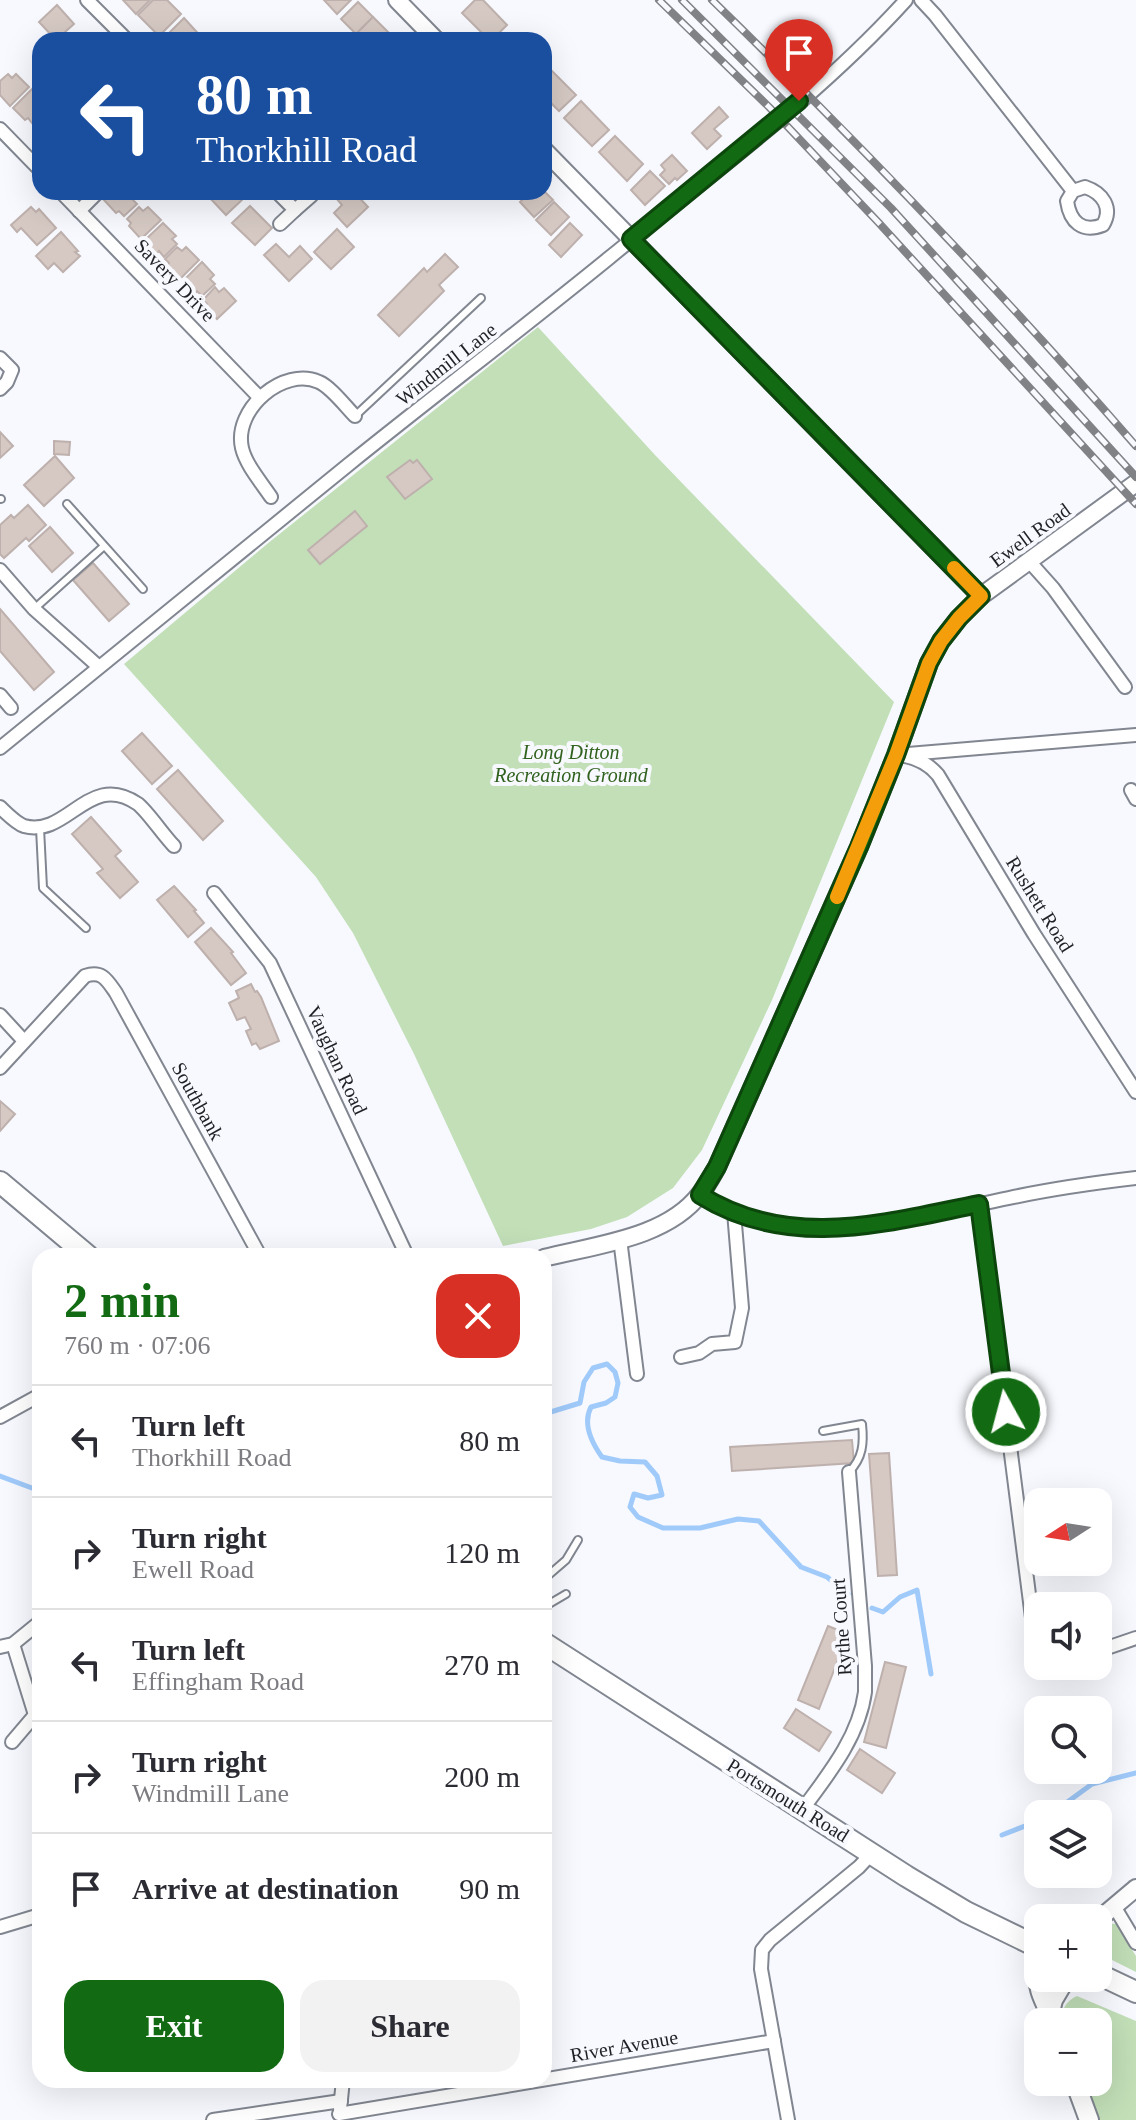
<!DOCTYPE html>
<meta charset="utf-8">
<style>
:root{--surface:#fff;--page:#f2f2f3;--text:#2b2b33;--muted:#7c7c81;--line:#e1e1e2;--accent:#126b13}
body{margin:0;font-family:Georgia,serif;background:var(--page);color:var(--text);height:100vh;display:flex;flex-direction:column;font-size:30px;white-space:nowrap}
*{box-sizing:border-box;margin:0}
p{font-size:26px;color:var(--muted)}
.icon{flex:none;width:44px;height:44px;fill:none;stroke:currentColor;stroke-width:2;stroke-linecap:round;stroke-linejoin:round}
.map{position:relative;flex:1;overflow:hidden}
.details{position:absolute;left:32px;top:1248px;width:520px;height:840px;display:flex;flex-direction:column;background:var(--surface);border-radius:24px;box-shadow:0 8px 32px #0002}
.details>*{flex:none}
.guide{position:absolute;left:32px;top:32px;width:520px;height:168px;border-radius:24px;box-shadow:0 8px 32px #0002;background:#1a4fa0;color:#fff;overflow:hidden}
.needle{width:52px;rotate:258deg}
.fabs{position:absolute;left:1024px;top:1488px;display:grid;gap:16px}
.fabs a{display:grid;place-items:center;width:88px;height:88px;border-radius:16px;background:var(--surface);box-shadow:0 8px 32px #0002;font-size:40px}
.pin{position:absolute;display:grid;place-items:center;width:68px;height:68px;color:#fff;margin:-82px -34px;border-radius:50% 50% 50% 0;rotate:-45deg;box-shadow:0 0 8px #0007}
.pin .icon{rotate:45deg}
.me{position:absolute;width:88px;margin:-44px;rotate:353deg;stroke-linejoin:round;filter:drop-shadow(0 0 6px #0008)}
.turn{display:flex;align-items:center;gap:28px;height:168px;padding:0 32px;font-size:36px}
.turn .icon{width:104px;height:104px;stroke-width:2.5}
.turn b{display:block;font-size:56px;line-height:68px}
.round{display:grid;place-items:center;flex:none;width:84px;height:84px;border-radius:24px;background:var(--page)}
.headline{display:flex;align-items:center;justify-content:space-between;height:136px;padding:0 32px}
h1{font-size:48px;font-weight:700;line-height:60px;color:var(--accent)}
.button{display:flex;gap:16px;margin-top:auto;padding:16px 32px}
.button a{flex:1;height:92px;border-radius:24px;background:var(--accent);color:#fff;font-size:32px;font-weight:700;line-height:92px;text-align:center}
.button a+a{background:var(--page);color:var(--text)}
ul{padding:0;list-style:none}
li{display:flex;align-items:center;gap:24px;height:112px;padding:0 32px;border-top:2px solid var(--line)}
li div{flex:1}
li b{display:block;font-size:30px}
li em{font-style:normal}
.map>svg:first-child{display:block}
.green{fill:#c2dfb8}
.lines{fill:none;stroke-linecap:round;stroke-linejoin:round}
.stream{stroke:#a0cafa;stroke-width:5}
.building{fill:#d6c9c4;stroke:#beb0ac;stroke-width:2}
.service-casing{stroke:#818690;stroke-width:10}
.minor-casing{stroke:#818690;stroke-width:16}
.tertiary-casing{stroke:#818690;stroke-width:20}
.secondary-casing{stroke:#818690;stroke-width:22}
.primary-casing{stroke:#818690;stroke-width:24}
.service{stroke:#fff;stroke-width:6}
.minor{stroke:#fff;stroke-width:12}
.tertiary{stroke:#fff;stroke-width:16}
.secondary{stroke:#fff;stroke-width:18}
.primary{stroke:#fff;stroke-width:20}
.rail-casing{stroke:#808286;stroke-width:8}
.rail{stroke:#f7f9fe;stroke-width:5;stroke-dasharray:15;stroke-linecap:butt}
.route-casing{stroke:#0c460c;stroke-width:20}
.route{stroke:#126b13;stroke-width:14}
.slow{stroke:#f59e0b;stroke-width:14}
.labels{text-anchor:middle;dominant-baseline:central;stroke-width:8;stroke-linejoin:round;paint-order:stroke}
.street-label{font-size:20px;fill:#1f2125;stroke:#f7f9fe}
.park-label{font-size:20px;font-style:italic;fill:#31611e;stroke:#f7f9fe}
</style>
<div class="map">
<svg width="1136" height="2120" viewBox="0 0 1136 2120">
<rect width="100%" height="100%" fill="#f7f9fe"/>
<g class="green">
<path d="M538 327 655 455 894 702 772 1000 702 1150 673 1188 627 1217 591 1229 503 1246 414 1054 353 933 316 877 124 664 267 544Z"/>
<path d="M1108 1923 1116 1924 1136 1956V1972L1098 1953V1931Z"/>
<path d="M1077 1996 1136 2021V2120H1099L1086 2082H1098V2022H1064C1060 2010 1066 2001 1077 1996Z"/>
</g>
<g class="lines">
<g class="stream">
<path d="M544 1414 580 1403 584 1382 593 1368 607 1364 615 1372 618 1383 615 1397 606 1403 591 1407C582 1424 592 1443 602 1457L620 1461 645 1462 657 1476 662 1495 648 1498 634 1494 630 1507 638 1517 663 1528H700L738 1519 759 1521 801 1567 827 1577 848 1594"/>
<path d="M0 1476 40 1491"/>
<path d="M872 1608 883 1612 900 1597 917 1590 931 1674"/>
<path d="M1051 1814 1092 1784 1136 1773"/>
<path d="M1002 1835 1038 1821"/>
</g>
</g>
<g class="building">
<path d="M123 0H150L136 14Z"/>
<path d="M153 0H167L181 14 159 36 138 15Z"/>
<path d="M324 0H351L337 14Z"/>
<path d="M475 0H483L507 25 492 40H489L462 13Z"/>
<path d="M358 2 373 17 356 34 341 19Z"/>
<path d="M57 5 74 24 56 40 39 22Z"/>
<path d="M373 17 388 32 379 40H362L356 34Z"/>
<path d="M184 18 204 40H162Z"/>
<path d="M547 66 576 95 559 111 544 96V70Z"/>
<path d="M8 74 12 78 16 74 29 87 10 106 0 95V81Z"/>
<path d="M32 89 40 98V116L32 123 28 118 25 120 13 108Z"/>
<path d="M581 101 609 130 592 146 564 118Z"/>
<path d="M719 107 728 117 714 129 721 136 707 149 692 133Z"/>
<path d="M615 136 643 164 627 181 599 152Z"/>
<path d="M672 155 687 171 677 180 675 178 669 184 660 175 665 170 661 165Z"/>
<path d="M650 171 665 186 645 205 631 190Z"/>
<path d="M544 191 553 200 534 217 520 202 530 192Z"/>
<path d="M113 192H133L136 195 132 199 137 204 124 216 119 211 116 213 104 200Z"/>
<path d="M212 192H239L244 198 226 215 208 196Z"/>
<path d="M331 192H354L368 207 347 227 334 213 342 205Z"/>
<path d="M554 202 569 217 551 235 536 220Z"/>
<path d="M250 206 272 228 255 245 232 223Z"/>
<path d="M31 207 36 212 39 209 56 228 37 245 21 228 17 232 11 225Z"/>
<path d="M139 207 143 211 148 207 161 220 141 239 129 226 131 223 127 219Z"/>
<path d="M163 223 176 236 172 239 177 244 164 257 159 251 156 254 144 241Z"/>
<path d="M570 223 582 235 561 257 549 245Z"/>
<path d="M337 229 354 247 331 269 314 252Z"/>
<path d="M61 232 78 251 75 252 80 256 63 272 54 263 48 269 36 256Z"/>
<path d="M276 244 289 257 300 246 312 259 289 281 264 255Z"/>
<path d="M177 247 182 251 186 247 199 260 180 279 167 266 169 263 165 259Z"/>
<path d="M445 254 458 267 439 285 444 291 399 336 378 315 424 268 427 272Z"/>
<path d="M202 262 214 275 210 279 215 284 202 296 197 291 195 294 183 281Z"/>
<path d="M215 287 219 292 224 288 236 301 217 319 205 306 207 304 203 300Z"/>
<path d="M0 432 13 446 0 458Z"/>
<path d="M54 441 70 442 69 455 54 454Z"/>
<path d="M55 456 74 478 44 506 24 485Z"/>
<path d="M410 460 413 463 417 460 432 479 405 499 387 477Z"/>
<path d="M28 505 46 525 29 541 26 538 4 558 0 554V525L11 515 14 518Z"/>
<path d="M355 511 367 526 320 564 308 550Z"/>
<path d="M50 527 73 553 52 572 29 546Z"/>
<path d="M93 563 129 604 109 621 73 580Z"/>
<path d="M0 609 54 672 34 690 0 651Z"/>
<path d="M142 733 172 766 152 784 122 751Z"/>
<path d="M178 770 223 821 203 840 157 789Z"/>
<path d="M91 817 121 851 115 856 138 882 120 898 97 873 103 869 72 834Z"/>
<path d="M174 886 196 910 194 911 204 923 188 937 157 900Z"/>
<path d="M211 928 233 952 231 953 246 973 231 985 195 942Z"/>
<path d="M251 984 255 992 257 991 261 997 279 1041 260 1049 256 1043 252 1045 246 1031 251 1029 245 1017 237 1020 229 1003 239 998 236 991Z"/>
<path d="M0 1101 15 1114 0 1131Z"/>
<path d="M852 1440 854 1463 732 1471 730 1447Z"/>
<path d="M889 1453 897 1575 878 1576 869 1454Z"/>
<path d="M828 1626 848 1634 819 1709 798 1700Z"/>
<path d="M885 1662 906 1667 886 1748 864 1742Z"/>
<path d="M796 1709 831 1732 819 1751 784 1728Z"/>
<path d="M860 1749 895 1773 882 1793 847 1770Z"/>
</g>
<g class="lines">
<defs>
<g id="service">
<path d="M355 416 481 298"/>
<path d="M0 499H1"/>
<path d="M67 504 143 589"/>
<path d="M34 609 104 546"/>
<path d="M40 828 43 888 86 928"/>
<path d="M823 1431 862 1424C864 1443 863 1458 849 1472"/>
<path d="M544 1579 566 1560 578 1540"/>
<path d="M544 1601 549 1604 566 1594"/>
</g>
<g id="minor">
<path d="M87 0 127 40"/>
<path d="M921 0 935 15 1073 191"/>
<path d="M0 129 40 170"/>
<path d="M1085 187C1103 193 1113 208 1103 225 1082 233 1070 222 1067 201L1073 191Z"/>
<path d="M61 192 259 397"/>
<path d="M277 192 295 210 280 224"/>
<path d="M295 210 311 196"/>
<path d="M79 211 98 192"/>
<path d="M0 358 12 370 7 382 0 389"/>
<path d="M271 497C261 482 246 465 242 448 233 409 284 366 319 382 331 387 346 407 355 416"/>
<path d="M1028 560 1053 588 1125 687"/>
<path d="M0 570 34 609 99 667"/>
<path d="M0 695 11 708"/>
<path d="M0 748C116 654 232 559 348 465 435 395 523 328 609 258 710 175 818 97 906 0"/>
<path d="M908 754 1136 735"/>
<path d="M896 755C913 756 927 762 938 775L1034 934 1136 1092"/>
<path d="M1131 790 1136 799"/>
<path d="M0 807C7 814 16 823 24 826 68 838 89 770 138 804 148 812 164 836 174 846"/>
<path d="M214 893 270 963 407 1256"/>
<path d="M0 1015 24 1041"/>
<path d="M0 1068 85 976C102 970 107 980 116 993L260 1256"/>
<path d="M700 1195C795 1254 908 1219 1009 1198 1051 1189 1093 1183 1136 1178"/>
<path d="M979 1204 1036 1649 1038 1653"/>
<path d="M620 1239 637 1374"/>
<path d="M681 1357 699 1353 712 1344 735 1342 742 1308 734 1212"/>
<path d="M0 1417 40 1395"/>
<path d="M13 1644 35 1715 40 1719"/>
<path d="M0 1647 13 1644 40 1622"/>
<path d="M1098 1651 1136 1638"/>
<path d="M12 1742 35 1715"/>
<path d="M802 1810C828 1775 859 1737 865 1692 865 1684 865 1675 865 1666L849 1472"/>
<path d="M1114 1906 1136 1943"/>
<path d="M0 1927 40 1915"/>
<path d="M340 2109 343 2080"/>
<path d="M339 2114 774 2041"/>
<path d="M213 2120 341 2101"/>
<path d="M788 2120 761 1969 762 1950 770 1940 859 1867 872 1853"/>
</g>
<g id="tertiary">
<path d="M397 0 436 40"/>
<path d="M544 150 981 596"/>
<path d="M544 1258C595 1245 667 1238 700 1194 707 1186 712 1176 717 1167L859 847 896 755 929 663 941 641 959 618 981 596 1136 483"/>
<path d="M1098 1920 1136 1888"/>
</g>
<g id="secondary">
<path d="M1038 1972C1038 1997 1047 2001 1052 2022"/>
<path d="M1050 2012 1053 2000 1066 1978"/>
<path d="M1075 2082 1089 2120"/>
</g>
<g id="primary">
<path d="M0 1182 88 1256"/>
<path d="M544 1643 906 1876 966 1912 1038 1947"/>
<path d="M1098 1974 1136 1992"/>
</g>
</defs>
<use href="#service" class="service-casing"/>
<use href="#minor" class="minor-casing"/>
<use href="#tertiary" class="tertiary-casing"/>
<use href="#secondary" class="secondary-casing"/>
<use href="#primary" class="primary-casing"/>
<use href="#service" class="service"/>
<use href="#minor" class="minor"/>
<use href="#tertiary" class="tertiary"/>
<use href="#secondary" class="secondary"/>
<use href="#primary" class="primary"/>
<defs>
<g id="rail">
<path d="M659 0 769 107 878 222 1136 504"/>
<path d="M682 0 891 208 1136 477"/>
<path d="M712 0C859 143 1001 291 1136 446"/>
</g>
</defs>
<use href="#rail" class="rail-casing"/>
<use href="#rail" class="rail"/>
</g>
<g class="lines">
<defs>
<path id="route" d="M799 101 631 239 981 596 959 618 941 641 929 663 896 755 859 847 717 1167 700 1195C790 1251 884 1223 979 1204L1006 1412"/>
</defs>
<use href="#route" class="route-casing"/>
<use href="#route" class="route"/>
<path class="slow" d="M837 897 896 755 929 663 941 641 959 618 981 596 954 568"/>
</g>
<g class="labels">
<g class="street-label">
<text transform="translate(175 280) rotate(46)">Savery Drive</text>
<text transform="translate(446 364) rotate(-38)">Windmill Lane</text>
<text transform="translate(1030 535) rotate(-36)">Ewell Road</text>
<text transform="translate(1040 904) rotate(58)">Rushett Road</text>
<text transform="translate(337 1060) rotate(65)">Vaughan Road</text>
<text transform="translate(198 1101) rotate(61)">Southbank</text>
<text transform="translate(841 1627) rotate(-94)">Rythe Court</text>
<text transform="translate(788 1800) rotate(32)">Portsmouth Road</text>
<text transform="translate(624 2046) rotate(-10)">River Avenue</text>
</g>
<g class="park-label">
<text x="571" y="752">Long Ditton<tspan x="571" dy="23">Recreation Ground</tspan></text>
</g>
</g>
</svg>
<div class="fabs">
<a><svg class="needle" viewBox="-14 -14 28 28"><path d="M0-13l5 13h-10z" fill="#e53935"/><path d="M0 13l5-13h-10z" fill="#7c7c81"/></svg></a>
<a><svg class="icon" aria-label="sound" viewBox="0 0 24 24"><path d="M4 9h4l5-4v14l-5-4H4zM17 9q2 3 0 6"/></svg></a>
<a><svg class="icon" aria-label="search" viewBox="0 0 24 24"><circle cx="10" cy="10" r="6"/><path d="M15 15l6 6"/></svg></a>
<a><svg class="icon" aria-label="layers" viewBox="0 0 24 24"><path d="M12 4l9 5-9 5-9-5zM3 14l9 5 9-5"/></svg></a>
<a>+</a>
<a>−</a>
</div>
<div class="pin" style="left:799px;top:101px;background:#d93025"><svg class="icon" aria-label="arrive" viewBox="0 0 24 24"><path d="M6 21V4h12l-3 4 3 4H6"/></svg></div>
<svg class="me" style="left:1006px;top:1412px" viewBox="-20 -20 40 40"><circle r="17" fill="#126b13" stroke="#fff" stroke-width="3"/><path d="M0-11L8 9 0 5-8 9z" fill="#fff"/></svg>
<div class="guide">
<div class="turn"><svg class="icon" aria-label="left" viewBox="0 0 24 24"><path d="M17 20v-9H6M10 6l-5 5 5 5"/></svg><div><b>80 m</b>Thorkhill Road</div></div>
</div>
<section class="details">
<div class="headline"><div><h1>2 min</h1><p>760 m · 07:06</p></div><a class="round" style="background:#d93025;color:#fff"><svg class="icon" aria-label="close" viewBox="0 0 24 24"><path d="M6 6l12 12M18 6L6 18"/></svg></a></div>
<ul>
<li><svg class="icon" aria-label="left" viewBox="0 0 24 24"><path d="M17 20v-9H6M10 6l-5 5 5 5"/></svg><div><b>Turn left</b><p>Thorkhill Road</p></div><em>80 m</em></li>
<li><svg class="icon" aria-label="right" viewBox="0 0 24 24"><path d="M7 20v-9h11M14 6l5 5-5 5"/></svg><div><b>Turn right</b><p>Ewell Road</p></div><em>120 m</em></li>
<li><svg class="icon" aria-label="left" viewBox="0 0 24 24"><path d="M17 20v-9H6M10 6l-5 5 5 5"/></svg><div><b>Turn left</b><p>Effingham Road</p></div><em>270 m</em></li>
<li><svg class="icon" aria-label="right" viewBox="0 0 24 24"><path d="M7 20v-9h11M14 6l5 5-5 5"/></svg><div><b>Turn right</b><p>Windmill Lane</p></div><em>200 m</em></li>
<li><svg class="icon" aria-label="arrive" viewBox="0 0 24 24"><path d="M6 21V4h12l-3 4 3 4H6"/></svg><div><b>Arrive at destination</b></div><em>90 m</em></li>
</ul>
<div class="button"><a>Exit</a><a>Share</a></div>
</section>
</div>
